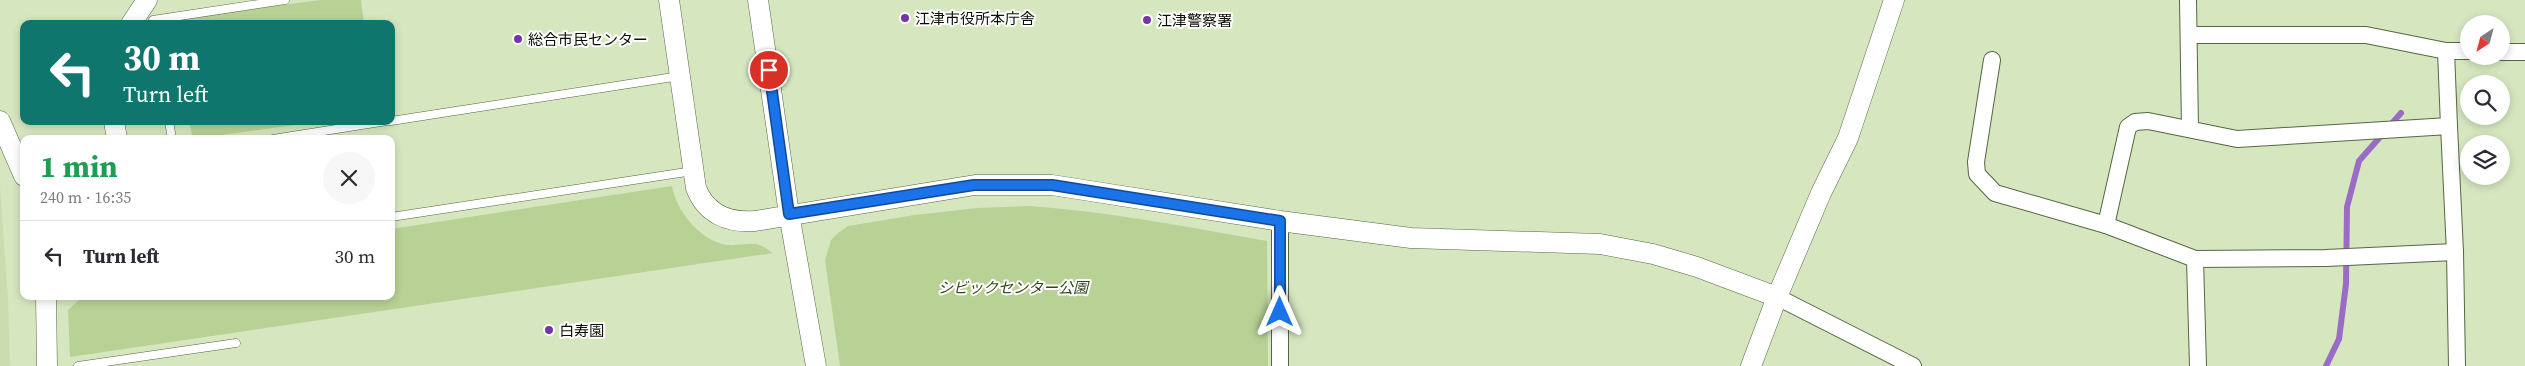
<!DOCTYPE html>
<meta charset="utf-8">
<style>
:root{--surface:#fff;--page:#f7f7f7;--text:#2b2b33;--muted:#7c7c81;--line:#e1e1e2}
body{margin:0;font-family:"Source Serif 4","Noto Sans JP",serif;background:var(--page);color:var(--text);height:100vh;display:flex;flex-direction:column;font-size:19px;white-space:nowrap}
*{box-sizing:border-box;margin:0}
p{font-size:16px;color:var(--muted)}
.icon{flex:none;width:28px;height:28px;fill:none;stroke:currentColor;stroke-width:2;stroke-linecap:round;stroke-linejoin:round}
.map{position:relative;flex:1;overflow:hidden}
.side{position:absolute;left:20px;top:135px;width:375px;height:165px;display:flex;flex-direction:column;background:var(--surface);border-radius:10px;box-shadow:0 2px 8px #0003}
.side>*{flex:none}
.banner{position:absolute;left:20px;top:20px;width:375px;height:105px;border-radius:10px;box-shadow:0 2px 8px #0003;background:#0f766e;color:#fff;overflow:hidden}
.needle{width:32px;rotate:216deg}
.buttons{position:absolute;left:2460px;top:15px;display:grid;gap:10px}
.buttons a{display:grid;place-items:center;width:50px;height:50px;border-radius:50%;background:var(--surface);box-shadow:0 2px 8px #0003;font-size:25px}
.pin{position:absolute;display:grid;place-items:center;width:42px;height:42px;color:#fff;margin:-21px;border:2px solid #fff;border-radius:50%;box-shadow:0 1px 5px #0007}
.me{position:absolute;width:55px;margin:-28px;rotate:0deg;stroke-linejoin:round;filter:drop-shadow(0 0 4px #0008)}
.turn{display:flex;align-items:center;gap:18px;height:105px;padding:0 20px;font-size:22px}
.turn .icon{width:65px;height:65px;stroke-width:2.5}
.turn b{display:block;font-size:35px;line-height:42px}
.round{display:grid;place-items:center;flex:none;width:52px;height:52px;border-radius:26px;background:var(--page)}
.overview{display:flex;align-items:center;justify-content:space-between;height:85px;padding:0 20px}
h1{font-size:30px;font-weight:700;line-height:38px;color:#1e9e55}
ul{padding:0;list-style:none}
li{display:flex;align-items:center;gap:15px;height:70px;padding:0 20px;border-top:1px solid var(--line)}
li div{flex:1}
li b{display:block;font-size:19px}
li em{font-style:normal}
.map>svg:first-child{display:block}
.built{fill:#c9ddae}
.green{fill:#b8d295}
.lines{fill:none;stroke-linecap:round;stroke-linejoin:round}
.stream{stroke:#9a6cc5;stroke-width:6}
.service-casing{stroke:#576643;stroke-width:9}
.minor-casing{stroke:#576643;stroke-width:18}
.tertiary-casing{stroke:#576643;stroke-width:21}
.service{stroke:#fff;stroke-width:8}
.minor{stroke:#fff;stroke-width:16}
.tertiary{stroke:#fff;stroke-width:20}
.route-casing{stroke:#114b97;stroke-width:12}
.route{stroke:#1a73e8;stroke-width:9}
.poi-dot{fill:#7634a9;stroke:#fff;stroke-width:2}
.labels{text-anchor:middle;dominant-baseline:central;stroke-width:4;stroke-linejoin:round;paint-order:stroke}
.poi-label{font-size:15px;fill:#0a0f03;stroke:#fff;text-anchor:start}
.park-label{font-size:15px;font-style:italic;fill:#34441a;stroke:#fff}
</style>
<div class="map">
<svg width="2525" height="366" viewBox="0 0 2525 366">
<rect width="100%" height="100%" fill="#d6e7c0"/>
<path class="built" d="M0 186 8 299 10 366H0Z"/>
<g class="green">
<path d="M320 0H361L364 24H176L175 19Z"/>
<path d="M189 121H323L193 139Z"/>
<path d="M672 186C676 212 702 242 728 245 738 246 750 242 759 245 764 246 768 250 773 253L70 357 68 310 81 298 92 296H391V229Z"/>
<path d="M1031 206C1110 212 1188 227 1267 241L1268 366H840L825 260 831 240 838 233 848 226 915 215 977 208Z"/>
</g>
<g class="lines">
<path class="stream" d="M2326 366 2339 339 2346 284 2347 207 2359 161 2401 113"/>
<defs>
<g id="service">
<path d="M153 24V20L285 0"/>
<path d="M169 121 172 139"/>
<path d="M391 121 680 76"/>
<path d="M273 139 387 121"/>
<path d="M391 217 693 171"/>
<path d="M78 366 236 343"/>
</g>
<g id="minor">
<path d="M2188 0 2190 129"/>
<path d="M2189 35H2366L2446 51 2449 126"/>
<path d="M2446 51H2469"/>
<path d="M2501 52H2525"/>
<path d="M1992 60 1976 162 1977 174 1995 193 2106 225"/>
<path d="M2195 259 2326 258 2455 252"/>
<path d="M1777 297 1913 366"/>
<path d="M1280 366V221"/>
<path d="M2198 366 2195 259 2106 225 2128 127 2135 122 2148 121 2237 139 2449 126 2455 252 2457 366"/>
</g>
<g id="tertiary">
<path d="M669 0 696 188C706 214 728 223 755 221L975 185H1052L1280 221 1411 238 1600 244 1653 254 1697 267 1777 297"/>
<path d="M758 0 789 214 816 366"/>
<path d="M131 24 147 0"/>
<path d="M0 121 24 176"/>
<path d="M114 121 117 139"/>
<path d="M46 296 47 366"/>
<path d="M1751 366 1777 297 1821 193 1848 138 1894 0"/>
</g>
</defs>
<use href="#service" class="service-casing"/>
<use href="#minor" class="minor-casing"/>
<use href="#tertiary" class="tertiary-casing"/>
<use href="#service" class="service"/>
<use href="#minor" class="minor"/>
<use href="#tertiary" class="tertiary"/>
</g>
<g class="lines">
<defs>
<path id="route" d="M769 70 789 214 974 185H1052L1280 221V312"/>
</defs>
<use href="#route" class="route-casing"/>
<use href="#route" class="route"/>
</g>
<g class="poi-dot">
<circle cx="905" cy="18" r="5"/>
<circle cx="1147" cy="20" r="5"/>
<circle cx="518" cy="39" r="5"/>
<circle cx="549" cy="330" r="5"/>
</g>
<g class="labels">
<g class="poi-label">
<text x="915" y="18">江津市役所本庁舎</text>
<text x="1157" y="20">江津警察署</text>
<text x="528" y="39">総合市民センター</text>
<text x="559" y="330">白寿園</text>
</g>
<g class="park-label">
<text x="1013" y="287">シビックセンター公園</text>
</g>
</g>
</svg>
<div class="buttons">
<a><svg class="needle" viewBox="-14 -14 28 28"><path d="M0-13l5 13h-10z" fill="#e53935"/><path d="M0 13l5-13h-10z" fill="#7c7c81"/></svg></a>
<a><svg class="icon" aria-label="search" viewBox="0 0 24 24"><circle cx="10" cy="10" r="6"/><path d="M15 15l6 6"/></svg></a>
<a><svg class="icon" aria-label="layers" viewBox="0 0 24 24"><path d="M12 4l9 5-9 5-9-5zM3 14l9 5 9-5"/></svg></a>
</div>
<div class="pin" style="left:769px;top:70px;background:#d93025"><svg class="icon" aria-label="arrive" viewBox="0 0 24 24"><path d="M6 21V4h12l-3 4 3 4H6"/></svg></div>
<svg class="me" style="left:1280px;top:312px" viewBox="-20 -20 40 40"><path d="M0-17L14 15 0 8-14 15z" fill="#1a73e8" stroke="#fff" stroke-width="4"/></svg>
<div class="banner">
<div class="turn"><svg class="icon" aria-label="left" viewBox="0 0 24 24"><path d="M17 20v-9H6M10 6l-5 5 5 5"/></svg><div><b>30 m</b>Turn left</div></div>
</div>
<section class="side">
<div class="overview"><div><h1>1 min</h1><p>240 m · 16:35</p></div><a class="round"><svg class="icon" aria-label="close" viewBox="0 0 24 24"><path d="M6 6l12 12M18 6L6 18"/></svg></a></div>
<ul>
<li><svg class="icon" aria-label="left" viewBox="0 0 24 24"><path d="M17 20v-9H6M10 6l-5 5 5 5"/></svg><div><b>Turn left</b></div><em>30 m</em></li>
</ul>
</section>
</div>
